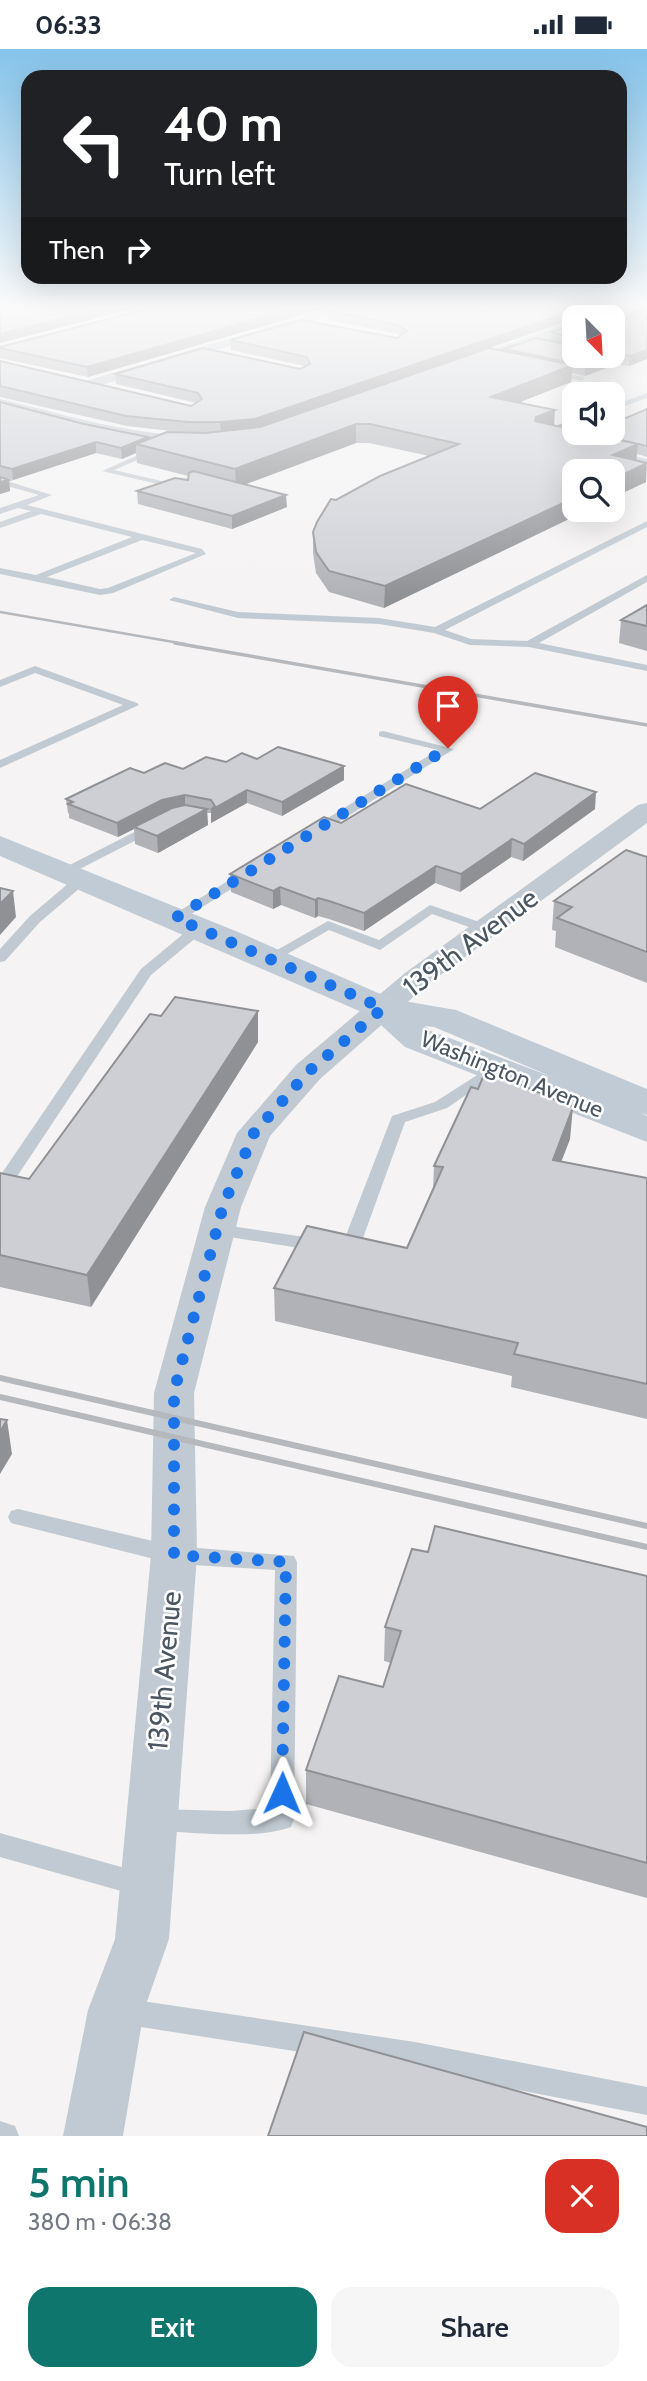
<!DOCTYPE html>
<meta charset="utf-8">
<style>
:root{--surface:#fff;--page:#f6f6f7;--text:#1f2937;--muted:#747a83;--accent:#0f766e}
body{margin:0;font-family:Cabin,sans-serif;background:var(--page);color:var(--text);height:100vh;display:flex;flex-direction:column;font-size:26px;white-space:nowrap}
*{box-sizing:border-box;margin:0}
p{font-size:23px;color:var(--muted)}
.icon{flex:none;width:38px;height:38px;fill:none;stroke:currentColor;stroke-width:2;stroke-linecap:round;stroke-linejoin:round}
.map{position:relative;height:2087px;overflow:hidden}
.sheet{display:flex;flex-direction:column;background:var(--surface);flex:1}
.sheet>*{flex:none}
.guide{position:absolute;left:21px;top:21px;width:606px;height:214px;border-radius:21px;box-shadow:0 7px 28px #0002;background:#202124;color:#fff;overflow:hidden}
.needle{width:46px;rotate:156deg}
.tools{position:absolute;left:562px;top:256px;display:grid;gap:14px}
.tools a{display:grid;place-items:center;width:63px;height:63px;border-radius:14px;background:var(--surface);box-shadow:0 7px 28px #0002;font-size:35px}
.pin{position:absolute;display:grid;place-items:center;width:60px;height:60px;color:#fff;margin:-72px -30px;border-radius:50% 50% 50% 0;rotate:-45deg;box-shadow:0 0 7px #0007}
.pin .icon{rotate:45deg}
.me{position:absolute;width:77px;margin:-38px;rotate:1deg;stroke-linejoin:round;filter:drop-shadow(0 0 5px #0008)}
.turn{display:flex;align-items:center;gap:24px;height:147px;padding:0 28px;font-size:32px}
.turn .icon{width:91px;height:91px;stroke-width:2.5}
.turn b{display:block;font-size:49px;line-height:60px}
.then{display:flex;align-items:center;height:66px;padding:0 28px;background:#0003;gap:14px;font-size:26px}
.round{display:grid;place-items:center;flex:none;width:74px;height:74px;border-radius:21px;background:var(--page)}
.headline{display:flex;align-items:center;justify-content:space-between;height:119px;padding:0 28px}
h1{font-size:42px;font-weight:600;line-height:52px;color:var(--accent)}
.action{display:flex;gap:14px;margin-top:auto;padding:14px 28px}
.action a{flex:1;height:80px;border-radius:21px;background:var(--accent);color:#fff;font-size:28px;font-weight:600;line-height:80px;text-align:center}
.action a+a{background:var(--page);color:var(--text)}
.status{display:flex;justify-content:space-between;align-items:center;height:49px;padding:0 35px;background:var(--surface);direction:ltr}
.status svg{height:19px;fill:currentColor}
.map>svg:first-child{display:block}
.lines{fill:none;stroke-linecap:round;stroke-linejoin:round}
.service{fill:#c1cad2;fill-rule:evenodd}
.minor{fill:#c1cad2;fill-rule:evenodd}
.tertiary{fill:#c1cad2;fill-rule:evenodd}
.secondary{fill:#c1cbd6;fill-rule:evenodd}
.rail-far2{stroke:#b5b8bd;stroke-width:2.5}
.rail-far1{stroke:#b5b8bd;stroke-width:3.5}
.rail{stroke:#b5b8bd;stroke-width:6}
.wall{fill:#b0b2b7}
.shaded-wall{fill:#909195}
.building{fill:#cdcfd5;stroke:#909195;stroke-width:2}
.route{stroke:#1a73e8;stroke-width:12;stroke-dasharray:0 21.6}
.labels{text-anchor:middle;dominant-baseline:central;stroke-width:5;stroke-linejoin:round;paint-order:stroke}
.street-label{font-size:23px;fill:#4a5661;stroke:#fff}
.near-street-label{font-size:28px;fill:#4a5661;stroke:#fff}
</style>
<div class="status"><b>06:33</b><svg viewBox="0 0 49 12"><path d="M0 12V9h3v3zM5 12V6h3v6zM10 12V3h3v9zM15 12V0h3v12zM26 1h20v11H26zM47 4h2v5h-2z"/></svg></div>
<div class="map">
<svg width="647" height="2087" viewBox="0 0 647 2087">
<rect width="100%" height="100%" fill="#f5f3f3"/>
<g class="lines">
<g class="service">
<path d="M552 322 584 328 585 330 581 332 550 325Z"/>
<path d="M647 344V349L612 362V357Z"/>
<path d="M154 399 161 401 114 421 183 437V441L102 422Z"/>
<path d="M613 403 647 410V414L613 407Z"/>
<path d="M0 430 52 446 27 456 202 500 206 505 113 544 100 546 0 525V519L36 526 132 488 41 465 0 479V473L31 462 18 459 0 465V459L39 446 0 435ZM142 491 196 504 108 539 100 540 47 528Z"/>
<path d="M647 472V478L445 581 471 590 527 592 647 526V533L539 594 647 616V622L529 598 470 596 434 584 379 575 238 569 169 551 174 548 238 563 379 569 435 578Z"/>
<path d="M35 617 137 654 139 656 0 719V711L123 656 35 624 0 638V631Z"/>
<path d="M383 682 454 700 318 786H310V780L438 701 379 687V683Z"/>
<path d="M152 774 158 778 156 781 68 826H58L56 823Z"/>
<path d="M247 820 254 824 252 827 180 872H170L168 869Z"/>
<path d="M82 826 87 827V833L40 873 5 912 0 913V900L30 867 77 827Z"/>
<path d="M430 856 491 877 493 880 486 884 432 865 380 901 329 881 275 912 270 913 263 909 328 872 379 891Z"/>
<path d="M199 875 204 876 206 879 204 882 151 926 8 1141 0 1142V1127L141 920 194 876Z"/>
<path d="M493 1016 501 1021 498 1024 447 1059 405 1073 359 1200 356 1204H338L335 1200 343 1194 392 1067 435 1053Z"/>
<path d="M217 1175 318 1190 324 1192 327 1196 324 1200 318 1202 211 1185 208 1181 211 1177Z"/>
<path d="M18 1460 174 1497 294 1507 297 1513 294 1770 291 1778C257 1791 193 1783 156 1782L147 1779 144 1771 147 1763 156 1760 230 1762 270 1759 275 1521 174 1515 11 1474 8 1468 11 1462Z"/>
<path d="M0 1784 139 1823 148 1827 152 1835 148 1843 139 1847 0 1808Z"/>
<path d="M122 1949 415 1993 647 2038V2066L415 2021 122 1975 112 1972 109 1962 112 1952Z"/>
<path d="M0 2072 15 2077 19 2087H0Z"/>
</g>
<g class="minor">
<path d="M341 257H361L92 339 87 341 79 336 82 333Z"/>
<path d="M647 754V774L427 936 320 1030 270 1087 241 1158 194 1344 197 1506 169 1890 144 1961 123 2087H63L88 1961 115 1890 151 1506 154 1344 205 1158 237 1084 296 1016 405 924 638 756Z"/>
</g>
<g class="tertiary">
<path d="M620 257H642L612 270 594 268Z"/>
<path d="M574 272V282L496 311 490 312 482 307 484 303Z"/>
<path d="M0 350C51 362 102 378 155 384 168 386 205 385 213 394L203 400 126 391 0 360Z"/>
</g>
<path class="secondary" d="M0 787 238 883 392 950 456 961 647 1040V1066L641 1064 647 1067V1093L405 998 371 967 0 807ZM425 977 434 978 555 1029 431 982Z"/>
<path class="rail-far2" d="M0 563 185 595"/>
<path class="rail-far1" d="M175 594 647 676"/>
<g class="rail">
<path d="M0 1329 647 1477"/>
<path d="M0 1348 647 1498"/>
</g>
</g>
<g class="wall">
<path d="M159 257H333L88 328 0 309V298Z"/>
<path d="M481 257H614L602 262 611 268H574V270L489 299 504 302V300L551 292 552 283 616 271 617 262 628 257H647V310L629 317 617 315 585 327 572 324 571 333 519 353 554 376 612 383 647 360V408L637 405 636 411 646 433 612 449V422L384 559 329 543 316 524 313 504V483L336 451 429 407 369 394H356L245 435 287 458 232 480 138 455 137 442 188 431V427L137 414 136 404 122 410 96 404 13 431 3 429 9 431 10 442 0 445V353L84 375 148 390 180 383 127 377 0 348V312L191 357 196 354 116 335 115 325 300 320 305 317 231 301 230 291 397 289 400 287 398 285 328 271V262H487L491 259Z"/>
<path d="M647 556V602L619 594 621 571Z"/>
<path d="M257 710 344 717V731L282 767 247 754 211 774V764H207L208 776 158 804 135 795 134 780 118 788 69 769V765L68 764 66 750 144 724 183 720 226 713Z"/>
<path d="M480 760H595L523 812 511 808 460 843 435 834 364 882 329 870 318 867 315 869 281 856 273 860 231 843 230 825 341 774Z"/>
<path d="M647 808V934L555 898 556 882 552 881 554 852Z"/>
<path d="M258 993 91 1258 0 1238V1124L29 1130Z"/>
<path d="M570 1090 561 1112 647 1129V1370L511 1338 512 1327 275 1272 274 1239 407 1199 433 1140 434 1117Z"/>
<path d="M428 1503 647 1527V1849L306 1755V1721L383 1638 391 1614 384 1612 385 1578Z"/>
</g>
<g class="shaded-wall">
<path d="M108 257H143L0 294V285Z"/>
<path d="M302 257H333L88 328 87 318Z"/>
<path d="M594 257H614L593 266Z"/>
<path d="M639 257H647L646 263 620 272 621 263Z"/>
<path d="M574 261 573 270 255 380 221 384 220 373Z"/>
<path d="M647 301V310L629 317 630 307Z"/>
<path d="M618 305 617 315 585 327 586 317Z"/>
<path d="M573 316 571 333 490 365 491 348Z"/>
<path d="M555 361 554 379 535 372 536 368Z"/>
<path d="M356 375V394L236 439 235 420Z"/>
<path d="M148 388V398L136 395V404L122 410 121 399Z"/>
<path d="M96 393V404L13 431 12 420Z"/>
<path d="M638 395 636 414 613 406Z"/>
<path d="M647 414 646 433 612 449V431Z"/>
<path d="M9 431 10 442 0 445V433Z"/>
<path d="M286 446 287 458 232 480V467Z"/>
<path d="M574 449V460H590L384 559 385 537Z"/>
<path d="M344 717V731L282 767V753Z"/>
<path d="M247 741V754L211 774V761Z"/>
<path d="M596 743 595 760 523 812 524 795Z"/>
<path d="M185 746V759L134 778V780L118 788 117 774 162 751Z"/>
<path d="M207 760 208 776 158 804 157 787Z"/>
<path d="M512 790 511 808 460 843 461 825Z"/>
<path d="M436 817 435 834 364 882V864Z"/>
<path d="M280 838 281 856 273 860V842Z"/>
<path d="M13 842 16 868 0 886V855Z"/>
<path d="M318 849V867L315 869V851Z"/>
<path d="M258 962V993L91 1258 87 1226Z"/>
<path d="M573 1058 570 1090 550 1142 553 1111Z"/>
<path d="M7 1371 12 1405 0 1425V1383Z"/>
</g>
<g class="building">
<path d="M0 257H108L0 285Z"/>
<path d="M159 257H302L87 318 0 299V298Z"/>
<path d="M342 257H462L487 262 495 257H594L593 260 610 263 611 268H577V263L574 261 255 370 220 373H188L126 367 0 337V312L191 357 202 350 198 344 115 325 203 299 300 320 310 315 307 308 230 291 302 271 397 289 407 282 398 276 328 262Z"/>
<path d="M628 257H639L621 263 617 262Z"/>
<path d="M647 263V301L630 307 618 305 586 317 504 300 536 289 566 295 570 291 569 288 552 283 574 275V306H612V270L621 272Z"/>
<path d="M489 299 573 316 491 348 555 361 536 368 535 372 574 381V383H584L638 395 613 406 647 414 612 431V422H574V449L385 537 329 522 316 503 313 483 317 473 331 450 336 451 380 427 459 395 370 375H356L235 420 136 395 167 383 205 384 260 378Z"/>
<path d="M0 353 84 375 148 388 121 399 96 393 12 420 0 417Z"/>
<path d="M647 360V397L587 383H612V375Z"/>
<path d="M572 372H574V380L558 377Z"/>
<path d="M193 422 286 446 232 467 137 442 175 429 188 431 189 424Z"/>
<path d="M0 428 9 431 0 433Z"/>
<path d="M647 556V577L621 571Z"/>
<path d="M278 698 344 717 282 753 247 741 211 761 215 757 211 751 185 746 162 751 117 774 68 755 73 753 66 750 130 719 144 724 165 714 183 720 206 708 226 713 242 704 257 710Z"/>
<path d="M535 724 596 743 524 795 512 790 461 825 436 817 364 864 329 852 318 849 315 851 280 838 273 842 230 825 324 768 341 774 406 735 480 760Z"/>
<path d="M185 756 207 760 157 787 134 778 172 759Z"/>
<path d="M626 801 647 808V903L557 869 572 858 554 852Z"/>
<path d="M0 839 13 842 0 855Z"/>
<path d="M175 948 258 962 87 1226 0 1206V1124L29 1130 150 965 161 967Z"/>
<path d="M486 1021 573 1058 553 1111 647 1129V1335L514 1305 518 1294 274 1239 307 1177 407 1199 443 1118 434 1117 471 1038 478 1040Z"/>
<path d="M0 1370 7 1371 0 1383Z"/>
<path d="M435 1477 647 1527V1814L306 1721 339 1627 383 1638 401 1582 385 1578 412 1500 428 1503Z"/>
<path d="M304 1983 647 2078V2087H268Z"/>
</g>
<linearGradient id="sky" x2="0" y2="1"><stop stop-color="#85c3ea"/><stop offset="0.47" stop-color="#fafafa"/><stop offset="1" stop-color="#fafafa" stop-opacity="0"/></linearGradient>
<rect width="647" height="549" fill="url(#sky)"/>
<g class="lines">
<path class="route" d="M282 1744 286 1513 174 1506V1343L223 1157 254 1084 308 1023 383 959 175 869 448 699"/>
</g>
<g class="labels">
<g class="street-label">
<text transform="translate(512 1025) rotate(22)">Washington Avenue</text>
</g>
<g class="near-street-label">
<text transform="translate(470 893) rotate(-37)">139th Avenue</text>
<text transform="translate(164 1622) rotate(-85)">139th Avenue</text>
</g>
</g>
</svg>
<div class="tools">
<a><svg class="needle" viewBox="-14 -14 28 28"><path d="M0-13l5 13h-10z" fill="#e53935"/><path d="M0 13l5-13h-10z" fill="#747a83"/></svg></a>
<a><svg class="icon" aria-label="sound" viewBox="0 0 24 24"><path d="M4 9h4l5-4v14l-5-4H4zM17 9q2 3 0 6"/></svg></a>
<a><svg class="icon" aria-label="search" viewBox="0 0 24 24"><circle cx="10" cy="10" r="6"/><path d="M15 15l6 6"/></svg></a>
</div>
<div class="pin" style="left:448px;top:699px;background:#d93025"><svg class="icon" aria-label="arrive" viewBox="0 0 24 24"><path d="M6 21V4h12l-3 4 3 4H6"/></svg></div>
<svg class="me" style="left:282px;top:1744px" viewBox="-20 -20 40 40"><path d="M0-17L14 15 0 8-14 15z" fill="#1a73e8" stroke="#fff" stroke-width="4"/></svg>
<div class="guide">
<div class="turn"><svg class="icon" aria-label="left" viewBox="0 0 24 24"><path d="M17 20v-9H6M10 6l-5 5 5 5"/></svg><div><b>40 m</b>Turn left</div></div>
<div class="then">Then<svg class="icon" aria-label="right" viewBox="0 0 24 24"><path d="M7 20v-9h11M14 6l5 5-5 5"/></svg></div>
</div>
</div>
<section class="sheet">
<div class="headline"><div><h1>5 min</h1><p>380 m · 06:38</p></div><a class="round" style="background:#d93025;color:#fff"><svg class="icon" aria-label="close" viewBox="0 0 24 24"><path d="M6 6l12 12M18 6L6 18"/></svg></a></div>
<div class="action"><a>Exit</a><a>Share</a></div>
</section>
